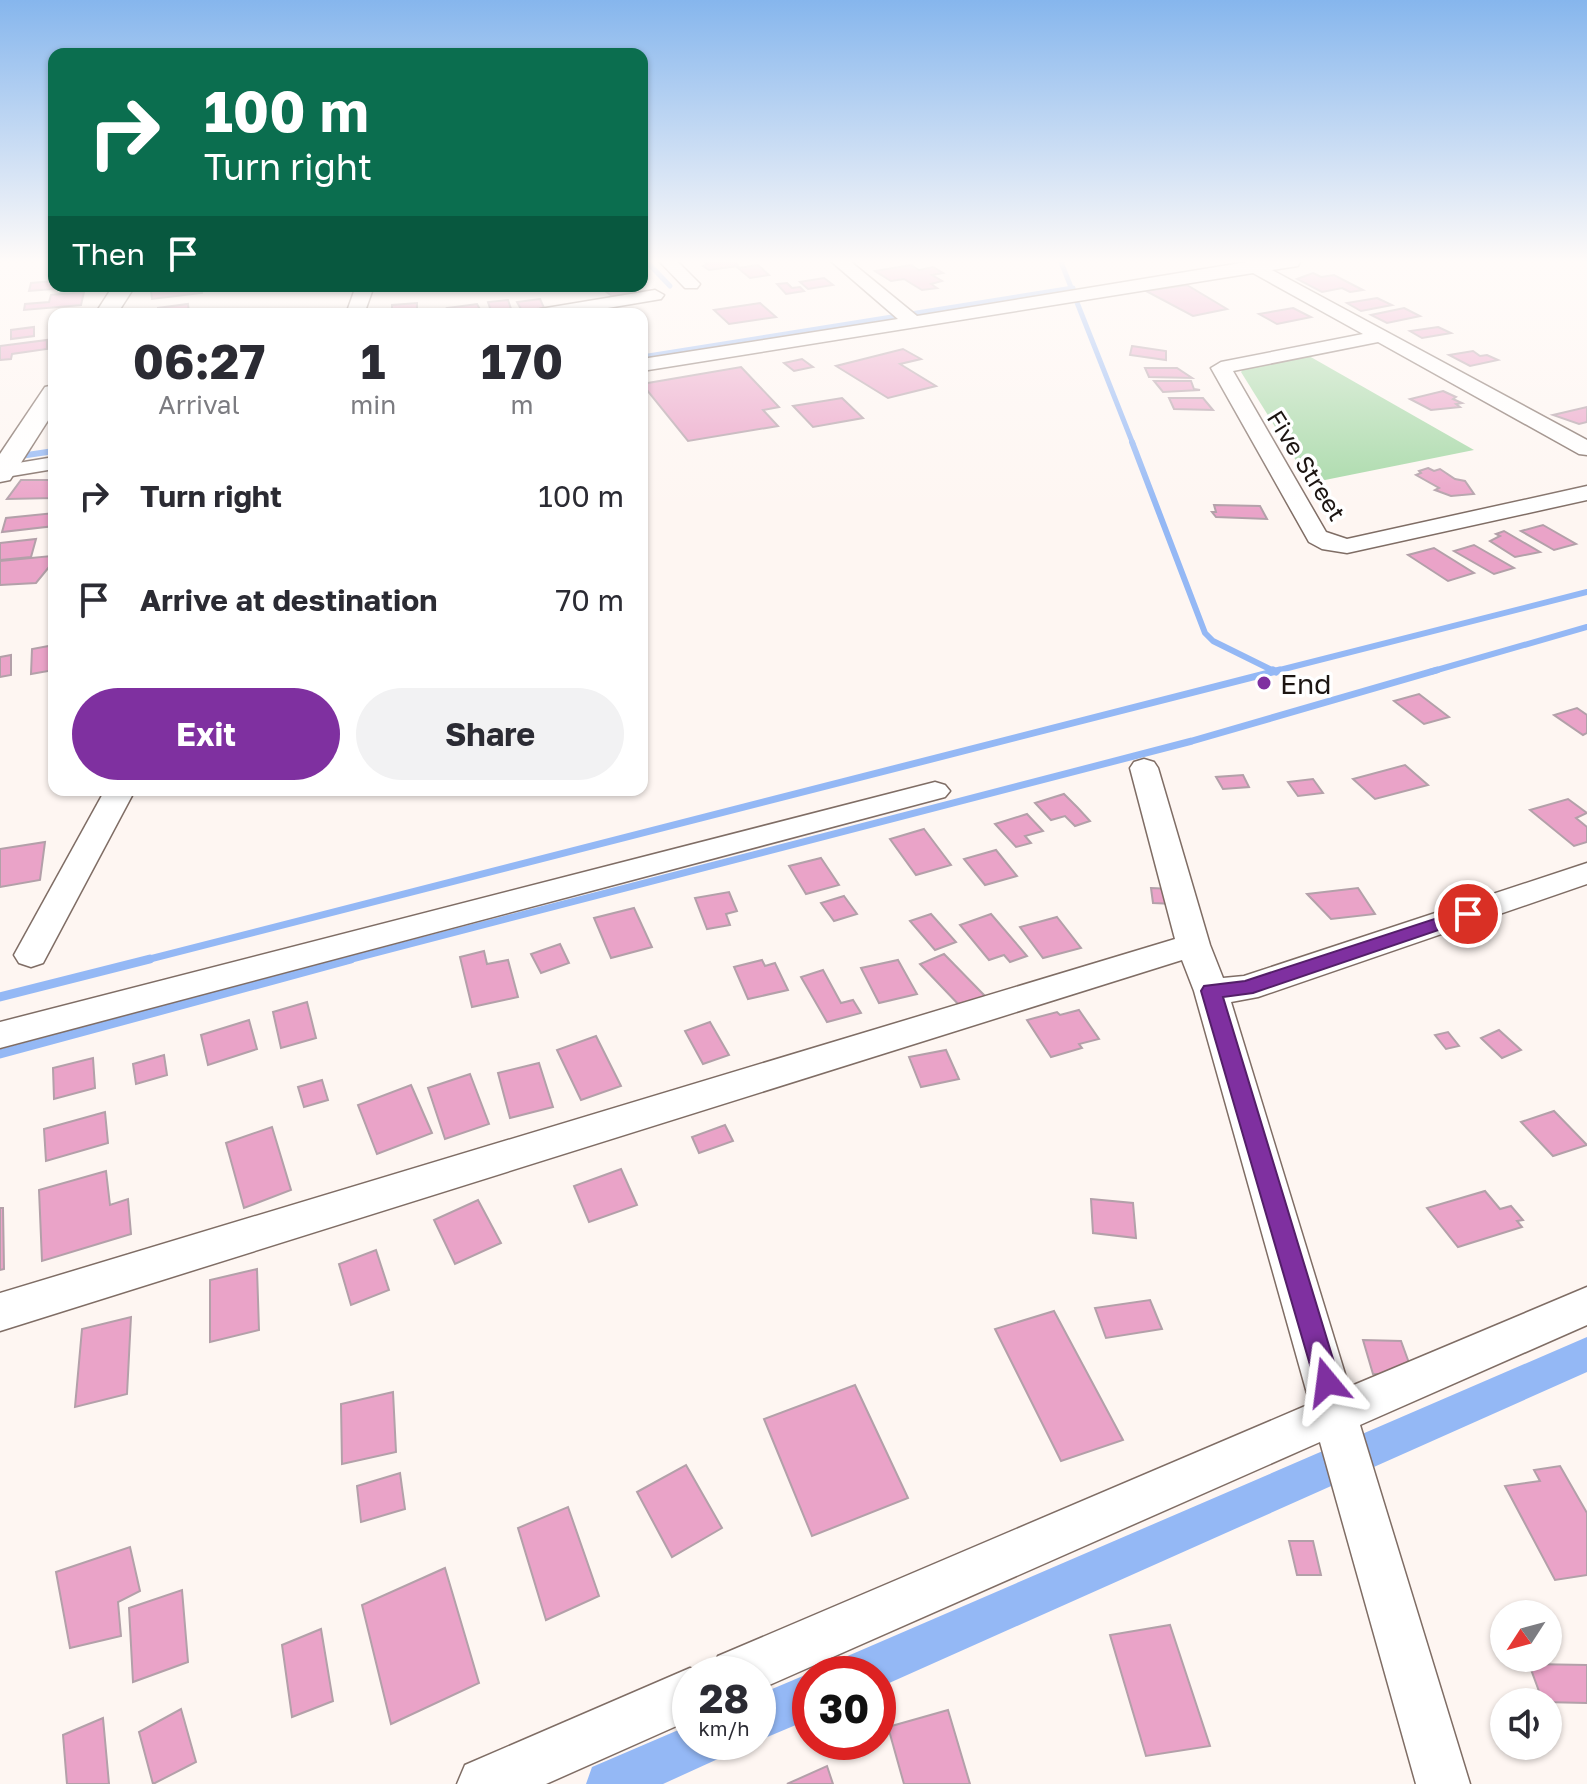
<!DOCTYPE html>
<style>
:root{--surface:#fff;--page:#f2f2f3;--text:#2b2b33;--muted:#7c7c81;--accent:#7f30a0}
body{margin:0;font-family:"Golos Text",sans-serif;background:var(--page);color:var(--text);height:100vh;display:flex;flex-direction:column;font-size:30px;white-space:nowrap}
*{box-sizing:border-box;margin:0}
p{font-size:26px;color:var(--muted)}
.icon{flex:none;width:44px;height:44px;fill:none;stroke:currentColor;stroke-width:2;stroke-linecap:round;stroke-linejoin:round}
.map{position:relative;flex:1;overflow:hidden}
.drawer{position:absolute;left:48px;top:308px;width:600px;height:488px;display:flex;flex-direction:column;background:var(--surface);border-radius:16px;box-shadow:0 2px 6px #0004}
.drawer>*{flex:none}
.hud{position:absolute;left:48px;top:48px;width:600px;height:244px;border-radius:16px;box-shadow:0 2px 6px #0004;background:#0b6e4f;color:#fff;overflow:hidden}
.needle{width:52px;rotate:234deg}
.buttons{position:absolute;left:1490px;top:1600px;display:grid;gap:16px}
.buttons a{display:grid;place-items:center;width:72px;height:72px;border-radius:50%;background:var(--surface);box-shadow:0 2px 6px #0004;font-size:40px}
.speed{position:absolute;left:672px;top:1656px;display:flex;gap:16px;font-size:40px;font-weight:700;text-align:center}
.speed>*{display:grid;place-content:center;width:104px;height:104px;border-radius:50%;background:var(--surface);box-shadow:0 2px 6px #0004;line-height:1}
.speed small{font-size:20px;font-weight:400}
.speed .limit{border:12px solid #d22;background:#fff;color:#111}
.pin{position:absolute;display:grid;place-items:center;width:68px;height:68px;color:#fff;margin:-34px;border:4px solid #fff;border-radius:50%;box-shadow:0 2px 8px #0007}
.me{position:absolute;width:88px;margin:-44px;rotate:344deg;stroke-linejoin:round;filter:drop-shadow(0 0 6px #0008)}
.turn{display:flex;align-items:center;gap:28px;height:168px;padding:0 24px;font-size:36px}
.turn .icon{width:104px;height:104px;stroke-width:2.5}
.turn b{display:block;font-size:56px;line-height:68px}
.then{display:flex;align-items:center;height:76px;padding:0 24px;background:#0003;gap:16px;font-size:30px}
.eta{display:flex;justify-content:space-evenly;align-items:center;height:136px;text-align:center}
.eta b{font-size:48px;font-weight:700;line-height:56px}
.primary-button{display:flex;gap:16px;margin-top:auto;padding:16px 24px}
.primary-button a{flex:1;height:92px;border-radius:48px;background:var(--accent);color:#fff;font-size:32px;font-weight:700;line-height:92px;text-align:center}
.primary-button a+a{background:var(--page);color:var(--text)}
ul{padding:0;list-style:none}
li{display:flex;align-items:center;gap:24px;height:104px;padding:0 24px}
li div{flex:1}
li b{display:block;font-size:30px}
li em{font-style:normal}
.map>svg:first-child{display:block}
.green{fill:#a5d8a6}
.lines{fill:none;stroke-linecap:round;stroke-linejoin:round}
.stream-far3{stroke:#94b8f5;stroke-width:5}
.stream-far2{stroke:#94b8f5;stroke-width:6}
.stream-far1{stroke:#94b8f5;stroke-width:7}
.stream{stroke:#94b8f5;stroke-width:9}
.canal{fill:#94b8f5;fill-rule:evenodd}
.building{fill:#eaa3c8;stroke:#b3a0a9;stroke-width:2}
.minor-casing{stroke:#7f6d65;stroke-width:3}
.major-casing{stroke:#7f6d65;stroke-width:3}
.minor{fill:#fff;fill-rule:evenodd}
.major{fill:#fff;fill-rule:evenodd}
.route{fill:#7f30a0;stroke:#531f68;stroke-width:2}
.poi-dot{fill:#7f30a0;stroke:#fff;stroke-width:3}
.labels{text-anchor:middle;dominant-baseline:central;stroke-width:7;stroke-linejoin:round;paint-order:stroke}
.far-street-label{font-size:24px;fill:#1c1512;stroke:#fff}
.poi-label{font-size:28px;fill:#1c1512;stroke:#fff;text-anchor:start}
</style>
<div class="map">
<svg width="1587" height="1784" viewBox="0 0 1587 1784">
<rect width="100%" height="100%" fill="#fef6f2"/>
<path class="green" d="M1309 356 1474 450 1310 483 1241 372 1244 368Z"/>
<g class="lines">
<g class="stream-far3">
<path d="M647 262 670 286"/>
<path d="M1061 262 1133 444"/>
<path d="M642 357 1073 288"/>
</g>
<g class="stream-far2">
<path d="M1132 442 1205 633 1213 641 1276 672"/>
<path d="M0 459 54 451"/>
<path d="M1272 672 1587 592"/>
<path d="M1430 672 1587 627"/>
</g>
<g class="stream-far1">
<path d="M1273 670 1276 672"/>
<path d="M142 961 1280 670"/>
<path d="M344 961 1192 741 1437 670"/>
</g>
<g class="stream">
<path d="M0 997 150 959"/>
<path d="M0 1054 351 959"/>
</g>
<g class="canal">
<path d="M1587 1337V1372L878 1688V1674H837L843 1658Z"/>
<path d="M810 1673V1719L758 1741V1695Z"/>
<path d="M690 1725V1742H727L720 1758 663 1784H586L592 1767Z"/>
</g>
</g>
<g class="building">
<path d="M705 262H735L738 266 709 270 703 266 707 264Z"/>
<path d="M758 265 769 275 750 278 738 268Z"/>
<path d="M911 265 919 270 933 267 943 273 932 275 942 281 931 284 937 288 922 290 904 279 891 281 875 271Z"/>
<path d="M1313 273 1321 277 1334 275 1363 290 1350 292 1342 288 1322 292 1297 279Z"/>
<path d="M824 278 833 285 808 289 800 282Z"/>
<path d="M54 281V286L67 288 29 291 31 283Z"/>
<path d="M787 283 792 288 800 287 804 291 786 294 777 284Z"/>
<path d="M1187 285 1227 309 1193 316 1146 291Z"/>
<path d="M201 286 202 293 152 299 151 291Z"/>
<path d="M627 287 634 292 612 296 605 291Z"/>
<path d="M84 292 81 305 24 310 25 304 49 302 51 295Z"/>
<path d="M1377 298 1392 305 1361 311 1347 303Z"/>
<path d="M540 299 544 308 522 311 517 302Z"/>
<path d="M508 300 511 309 491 311 488 302Z"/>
<path d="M417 303V310L392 312V305Z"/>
<path d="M760 303 776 317 729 324 714 310Z"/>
<path d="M188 304 189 313 158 314V308Z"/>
<path d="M477 304 482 313 450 314 447 308Z"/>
<path d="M1293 308 1311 317 1277 324 1259 314Z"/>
<path d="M1404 308 1420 316 1387 323 1371 315Z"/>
<path d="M34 327V336L11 339V330Z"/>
<path d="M1438 327 1451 333 1422 338 1410 331Z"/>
<path d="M47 340V349L12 354 11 359 0 360V346Z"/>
<path d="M1132 346 1166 351V360L1130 355Z"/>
<path d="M903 349 921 359 900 364 936 386 888 398 836 366Z"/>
<path d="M1473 351 1480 356 1487 355 1498 360 1470 366 1449 355Z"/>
<path d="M802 359 813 367 794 371 784 363Z"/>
<path d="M741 367 779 407 763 410 778 426 688 441 642 384Z"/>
<path d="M1145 368H1177L1192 378 1149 377Z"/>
<path d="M1154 381H1191L1194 389 1200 390 1163 392Z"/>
<path d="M1443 391 1456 397 1453 399 1462 403 1456 404 1460 407 1431 410 1410 399Z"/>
<path d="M842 398 863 418 813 427 793 406Z"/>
<path d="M1169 398H1203L1213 410 1174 409Z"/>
<path d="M1587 407V422L1579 424 1553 415Z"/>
<path d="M1428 468 1434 471 1440 469 1455 479 1465 481 1474 494 1451 496 1435 490 1439 488 1416 475 1421 473 1419 471Z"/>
<path d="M21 480H54V498L7 499Z"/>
<path d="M1214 505 1260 506 1267 519 1216 517 1212 512H1216Z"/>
<path d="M54 513V526L2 532 6 518Z"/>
<path d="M1543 525 1576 544 1554 550 1521 531Z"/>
<path d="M1504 531 1540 552 1515 557 1490 541 1500 536 1496 534Z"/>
<path d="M36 539 31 557 0 560V543Z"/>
<path d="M1474 545 1514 568 1494 574 1454 551Z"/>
<path d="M1434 548 1474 573 1448 581 1408 555Z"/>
<path d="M51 556 49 567 36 583 0 585V561Z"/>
<path d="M54 645V670L31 674 32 649Z"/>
<path d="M11 655V675L0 677V657Z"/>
<path d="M1419 694 1449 717 1424 724 1394 701Z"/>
<path d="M1577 708 1587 715V733L1583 735 1554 715Z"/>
<path d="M1405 765 1428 785 1375 799 1353 779Z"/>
<path d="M1243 775 1249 787 1223 789 1216 777Z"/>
<path d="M1313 779 1323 793 1298 796 1288 782Z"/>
<path d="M1064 794 1078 808 1090 821 1075 826 1065 816 1051 820 1035 803Z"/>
<path d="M1568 799 1587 813 1576 818 1587 827V842L1574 846 1530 810Z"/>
<path d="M1027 814 1043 831 1025 836 1031 843 1016 847 995 824Z"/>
<path d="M924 829 951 865 916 875 890 839Z"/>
<path d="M45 842 40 880 0 887V849Z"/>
<path d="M996 850 1017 876 985 885 964 859Z"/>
<path d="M821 858 839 885 806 894 789 866Z"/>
<path d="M1151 888 1172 889 1174 904 1153 903Z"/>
<path d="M1358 888 1375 914 1331 919 1307 894Z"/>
<path d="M729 892 737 911 726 914 730 925 707 929 695 898Z"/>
<path d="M844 896 857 914 834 921 821 903Z"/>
<path d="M634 908 652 947 611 958 594 918Z"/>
<path d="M931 914 956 942 935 950 910 921Z"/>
<path d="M991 914 1027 956 1010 962 1004 955 989 960 960 925Z"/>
<path d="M1057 917 1081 948 1043 958 1020 927Z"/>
<path d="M560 944 569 963 541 973 531 954Z"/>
<path d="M484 951 487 964 508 960 518 997 472 1007 460 957Z"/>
<path d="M944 954 985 996 961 1007 920 964Z"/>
<path d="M762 960 765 966 775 963 788 990 748 999 734 967Z"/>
<path d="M898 960 917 994 879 1003 861 968Z"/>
<path d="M823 970 841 1003 853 1000 861 1013 827 1022 801 977Z"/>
<path d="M307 1002 316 1038 281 1048 273 1012Z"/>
<path d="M1079 1010 1099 1039 1079 1044 1082 1048 1051 1057 1027 1020 1057 1012 1060 1015Z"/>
<path d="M249 1020 257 1049 208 1065 201 1035Z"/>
<path d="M710 1022 729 1055 703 1064 685 1031Z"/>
<path d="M1499 1030 1521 1050 1502 1058 1481 1038Z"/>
<path d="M1448 1032 1459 1046 1446 1049 1435 1035Z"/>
<path d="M596 1036 621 1086 581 1100 557 1050Z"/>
<path d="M946 1050 959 1079 921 1087 909 1057Z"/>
<path d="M164 1055 167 1075 136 1084 133 1064Z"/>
<path d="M93 1058 95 1088 54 1099 53 1068Z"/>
<path d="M539 1063 553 1107 510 1118 498 1073Z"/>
<path d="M470 1074 489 1124 445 1139 428 1088Z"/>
<path d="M322 1080 328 1100 304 1107 298 1087Z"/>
<path d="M411 1085 432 1133 377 1154 358 1105Z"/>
<path d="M1554 1111 1587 1145 1553 1156 1521 1122Z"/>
<path d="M105 1112 108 1143 46 1161 44 1129Z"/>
<path d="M725 1125 733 1141 699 1153 692 1137Z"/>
<path d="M272 1127 291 1190 244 1208 226 1143Z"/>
<path d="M621 1169 637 1205 589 1222 574 1186Z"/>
<path d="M106 1171 110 1205 128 1199 131 1234 42 1261 39 1190Z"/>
<path d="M1485 1191 1500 1209 1511 1206 1523 1220 1517 1221 1522 1227 1458 1247 1427 1208Z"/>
<path d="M1091 1199 1133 1203 1136 1238 1093 1233Z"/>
<path d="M478 1200 501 1243 455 1264 434 1220Z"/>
<path d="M0 1208H3L4 1269 0 1270Z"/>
<path d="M376 1250 389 1290 351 1305 339 1264Z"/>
<path d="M257 1269 259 1330 210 1342V1280Z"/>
<path d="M1150 1300 1162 1329 1106 1338 1095 1308Z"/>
<path d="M1054 1311 1123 1440 1061 1461 995 1329Z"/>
<path d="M131 1317 127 1394 75 1407 82 1329Z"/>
<path d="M1363 1340 1401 1341 1413 1374H1373Z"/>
<path d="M855 1385 908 1498 812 1536 764 1419Z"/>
<path d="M393 1392 396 1452 342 1464 341 1404Z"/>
<path d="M686 1465 722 1528 672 1557 637 1492Z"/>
<path d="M1560 1466 1587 1513V1575L1555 1580 1505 1486 1540 1481 1534 1470Z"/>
<path d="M400 1473 405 1509 361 1522 357 1486Z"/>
<path d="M568 1507 599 1596 546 1620 518 1528Z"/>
<path d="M1289 1541H1313L1321 1575H1297Z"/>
<path d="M130 1547 140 1591 118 1602 121 1636 70 1648 56 1572Z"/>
<path d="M445 1568 479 1683 391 1724 362 1605Z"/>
<path d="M182 1590 188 1662 133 1682 129 1608Z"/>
<path d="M1170 1625 1210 1746 1146 1756 1110 1635Z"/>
<path d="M321 1629 333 1701 292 1717 282 1645Z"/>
<path d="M1529 1664 1587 1665V1703L1543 1702Z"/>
<path d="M181 1709 196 1762 153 1784 139 1732Z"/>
<path d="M948 1710 970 1784H904L888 1727Z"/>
<path d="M103 1718 109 1784H67L63 1735Z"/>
<path d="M827 1766 833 1784H787Z"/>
</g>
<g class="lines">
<defs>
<g id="minor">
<path d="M660 262H678L700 284 697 288H685Z"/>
<path d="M832 262H851L917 316 1247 262H1300L1298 266 1272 270 1587 440V455L1579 454 1378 342 1233 371 1326 532 1347 539 1587 486V500L1347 553 1322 549 1309 542 1211 368 1221 362 1363 334 1253 273 642 371V359L898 319Z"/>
<path d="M356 286H374L364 314H346Z"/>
<path d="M655 290 664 295 661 299 572 314H531L540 309Z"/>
<path d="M54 457V469L0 478V466Z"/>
<path d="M1144 759 1154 762 1158 768 1210 945 1223 978 1244 976 1587 863V884L1258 997 1231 1002 1349 1387 1587 1287V1325L1360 1425 1470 1784H1416L1320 1442 758 1690V1674H710L718 1656 1310 1404 1194 991 1182 960 0 1331V1293L1175 939 1130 768 1134 762Z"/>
<path d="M935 782 945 785 950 791 945 797 0 1048V1022Z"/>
<path d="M105 790H135L43 963 31 967 19 963 14 955Z"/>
<path d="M690 1668 704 1674H690V1720L546 1784H457L465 1765Z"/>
</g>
<g id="major">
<path d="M113 286H135L117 314H95Z"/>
<path d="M54 385V411L10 480 0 482V454L45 387Z"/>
</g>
</defs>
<use href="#minor" class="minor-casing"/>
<use href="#major" class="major-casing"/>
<use href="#minor" class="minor"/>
<use href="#major" class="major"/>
</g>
<linearGradient id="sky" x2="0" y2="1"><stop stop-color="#86b6ed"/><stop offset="0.51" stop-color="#fffbf9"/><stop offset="1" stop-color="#fffbf9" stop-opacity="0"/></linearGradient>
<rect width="1587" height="512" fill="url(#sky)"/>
<path class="route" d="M1468 908 1477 914 1474 918 1253 993 1223 997 1340 1382 1336 1391 1327 1394 1318 1391 1315 1382 1201 991 1204 986 1245 981Z"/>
<circle class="poi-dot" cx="1264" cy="683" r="8"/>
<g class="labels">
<g class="far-street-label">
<text transform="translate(1307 465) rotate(58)">Five Street</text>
</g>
<g class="poi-label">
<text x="1280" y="683">End</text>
</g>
</g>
</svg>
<div class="buttons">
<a><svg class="needle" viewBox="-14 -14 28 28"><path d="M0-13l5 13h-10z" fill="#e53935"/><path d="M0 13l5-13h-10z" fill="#7c7c81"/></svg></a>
<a><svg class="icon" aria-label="sound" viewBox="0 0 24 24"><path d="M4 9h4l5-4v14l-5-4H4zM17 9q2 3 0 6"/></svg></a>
</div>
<div class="speed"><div>28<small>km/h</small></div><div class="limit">30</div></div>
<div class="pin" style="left:1468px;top:914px;background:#d93025"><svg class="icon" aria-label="arrive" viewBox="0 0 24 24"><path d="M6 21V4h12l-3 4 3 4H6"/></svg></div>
<svg class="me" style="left:1327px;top:1382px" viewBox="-20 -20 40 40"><path d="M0-17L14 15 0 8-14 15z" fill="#7f30a0" stroke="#fff" stroke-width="4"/></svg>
<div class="hud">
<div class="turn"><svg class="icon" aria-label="right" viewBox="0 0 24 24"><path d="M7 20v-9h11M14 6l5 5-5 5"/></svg><div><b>100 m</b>Turn right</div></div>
<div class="then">Then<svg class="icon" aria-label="arrive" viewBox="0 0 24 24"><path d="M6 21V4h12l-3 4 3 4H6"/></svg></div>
</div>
<section class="drawer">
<div class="eta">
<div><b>06:27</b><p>Arrival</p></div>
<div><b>1</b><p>min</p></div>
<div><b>170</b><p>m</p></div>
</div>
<ul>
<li><svg class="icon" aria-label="right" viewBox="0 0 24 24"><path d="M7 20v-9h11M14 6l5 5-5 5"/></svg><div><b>Turn right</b></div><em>100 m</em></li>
<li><svg class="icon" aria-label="arrive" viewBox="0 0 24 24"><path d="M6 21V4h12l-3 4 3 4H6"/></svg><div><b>Arrive at destination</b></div><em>70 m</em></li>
</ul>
<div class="primary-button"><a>Exit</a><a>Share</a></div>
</section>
</div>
